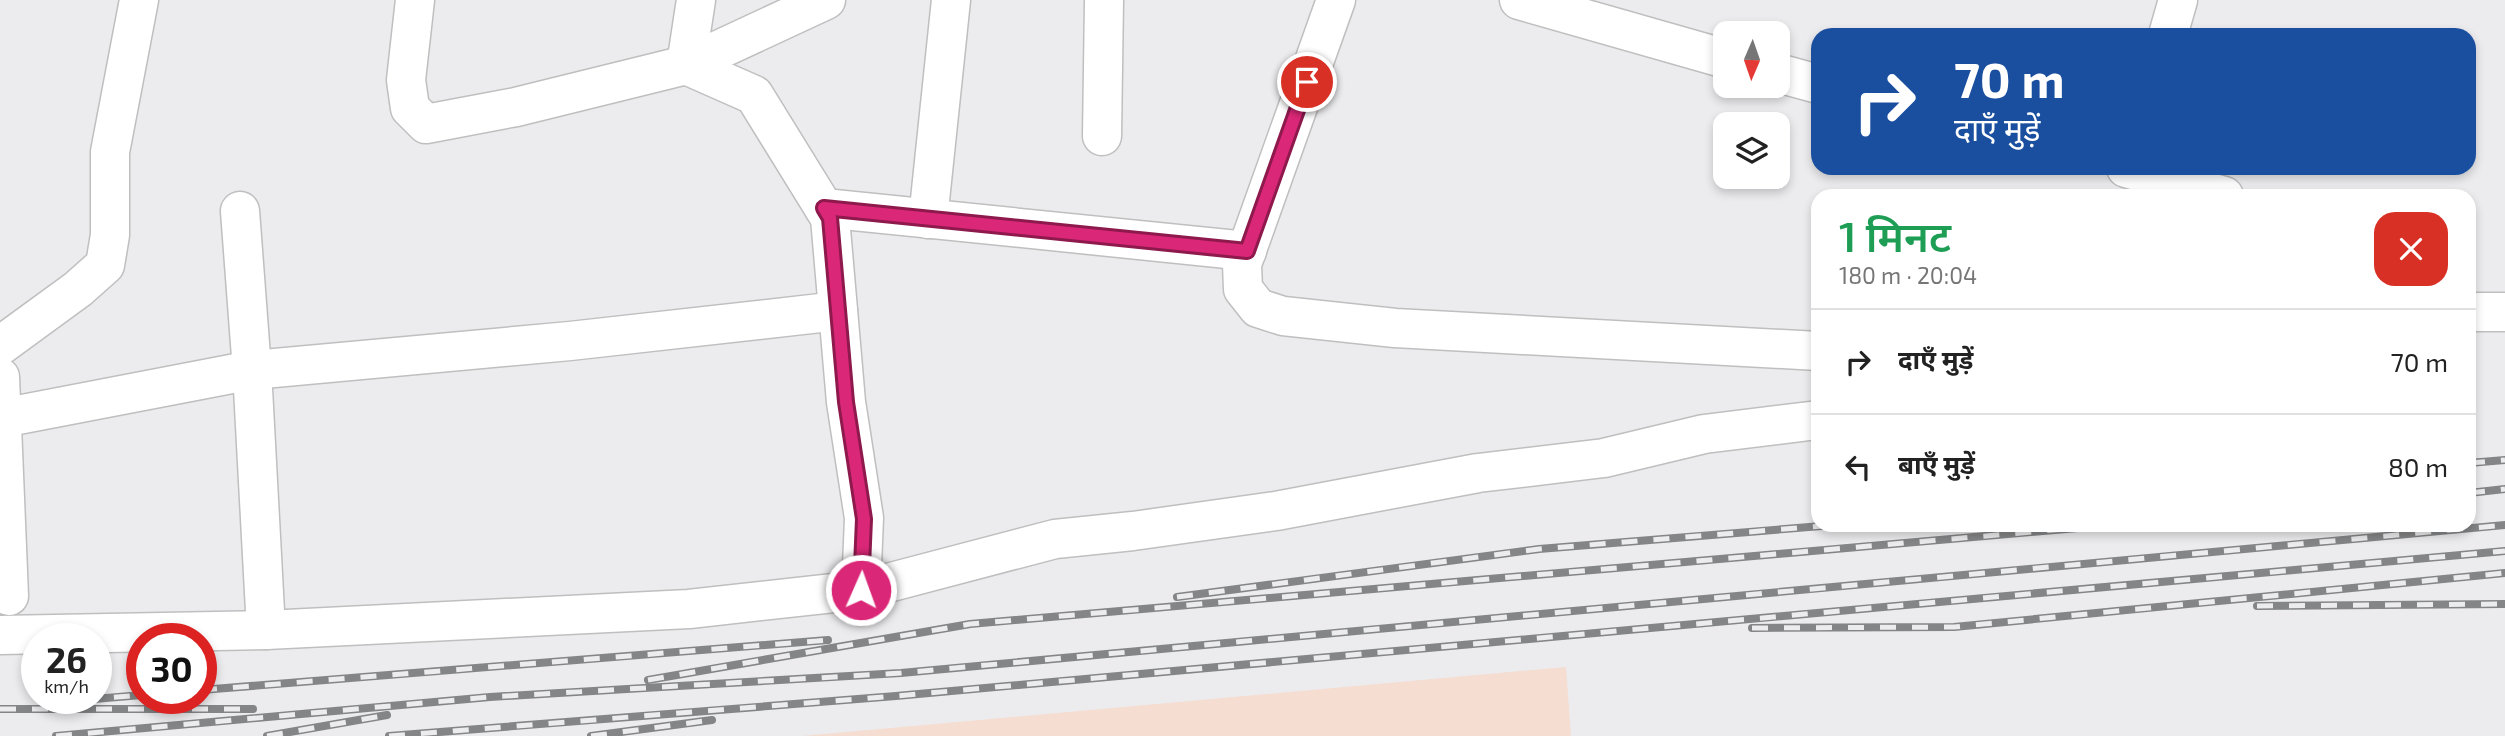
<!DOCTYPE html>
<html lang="hi">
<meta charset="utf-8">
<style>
:root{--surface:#fff;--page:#f6f6f6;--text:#222;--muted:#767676;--line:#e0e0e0}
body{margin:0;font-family:"Exo 2","Noto Sans Devanagari",sans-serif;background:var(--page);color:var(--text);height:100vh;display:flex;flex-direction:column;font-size:26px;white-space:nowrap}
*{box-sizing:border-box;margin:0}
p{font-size:23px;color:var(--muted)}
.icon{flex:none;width:38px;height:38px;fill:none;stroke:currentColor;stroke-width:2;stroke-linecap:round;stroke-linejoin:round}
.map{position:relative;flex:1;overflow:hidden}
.drawer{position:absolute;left:1811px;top:189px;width:665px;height:343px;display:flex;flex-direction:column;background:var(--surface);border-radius:21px;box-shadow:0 4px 10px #0003}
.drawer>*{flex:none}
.banner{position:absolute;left:1811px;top:28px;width:665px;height:147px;border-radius:21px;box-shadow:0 4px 10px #0003;background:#1a4fa0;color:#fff;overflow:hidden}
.needle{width:46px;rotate:182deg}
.controls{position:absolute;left:1713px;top:21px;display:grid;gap:14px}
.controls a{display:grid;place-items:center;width:77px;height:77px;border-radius:14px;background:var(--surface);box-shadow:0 4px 10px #0003;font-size:35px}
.speed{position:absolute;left:21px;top:623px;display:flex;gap:14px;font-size:35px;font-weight:700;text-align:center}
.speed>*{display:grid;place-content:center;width:91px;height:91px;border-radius:50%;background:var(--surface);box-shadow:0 4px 10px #0003;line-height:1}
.speed small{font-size:18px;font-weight:400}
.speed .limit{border:10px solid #d22;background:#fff;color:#111}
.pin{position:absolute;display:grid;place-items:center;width:60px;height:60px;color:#fff;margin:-30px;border:4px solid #fff;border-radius:50%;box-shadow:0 2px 7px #0007}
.me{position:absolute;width:77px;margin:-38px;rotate:2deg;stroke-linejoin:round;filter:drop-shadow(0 0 5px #0008)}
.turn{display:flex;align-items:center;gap:24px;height:147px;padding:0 28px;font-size:32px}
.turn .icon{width:91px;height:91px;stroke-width:2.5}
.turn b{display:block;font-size:49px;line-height:60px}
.round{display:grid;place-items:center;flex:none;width:74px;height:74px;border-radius:21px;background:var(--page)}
.headline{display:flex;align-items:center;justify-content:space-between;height:119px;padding:0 28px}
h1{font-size:42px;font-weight:600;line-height:52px;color:#1e9e55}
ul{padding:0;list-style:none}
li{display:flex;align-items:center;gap:21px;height:105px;padding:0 28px;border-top:2px solid var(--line)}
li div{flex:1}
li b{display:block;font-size:26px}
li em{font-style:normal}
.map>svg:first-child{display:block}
.industrial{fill:#f5ddd2}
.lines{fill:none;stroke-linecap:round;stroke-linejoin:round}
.street-casing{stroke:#bfbfc0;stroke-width:41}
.street{stroke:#fff;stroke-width:38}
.rail-casing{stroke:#848586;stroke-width:8}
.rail{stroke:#ececee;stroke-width:5;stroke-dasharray:16;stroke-linecap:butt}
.route-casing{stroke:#8e194d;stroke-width:18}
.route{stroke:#db2777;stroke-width:12}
</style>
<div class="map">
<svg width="2505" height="736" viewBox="0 0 2505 736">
<rect width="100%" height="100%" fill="#ececee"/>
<path class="industrial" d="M1566 667 1571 736H802Z"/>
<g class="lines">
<defs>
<g id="street">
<path d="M415 0 406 80 410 108 426 124 516 107 686 65 826 0"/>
<path d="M696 0 686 65 754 95 830 218 846 402 864 518 861 590"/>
<path d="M1336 0 1242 264 1243 289 1258 308 1283 316 1395 328 1818 351"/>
<path d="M1519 0 1726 59"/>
<path d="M2168 35 2178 0"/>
<path d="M1778 73 1818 84"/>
<path d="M1102 136 1104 0"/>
<path d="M2126 168 2224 196"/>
<path d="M824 208 1247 251"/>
<path d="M928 219 951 0"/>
<path d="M838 311 570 341 252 370 266 630 689 609 861 590 1055 539 1133 531 1276 511 1478 473 1604 458 1704 434 1818 420"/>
<path d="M2469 312H2505"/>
<path d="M0 346 78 289 105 265 110 235V152L139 0"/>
<path d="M0 377 9 596"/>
<path d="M2 418 252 370 240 211"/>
<path d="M0 635 266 630"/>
</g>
</defs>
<use href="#street" class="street-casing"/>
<use href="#street" class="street"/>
<defs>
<g id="rail">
<path d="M2469 463 2505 460"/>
<path d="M2469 493 2505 489"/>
<path d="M1177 597 1539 549 1834 525"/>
<path d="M2257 606 2505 604"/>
<path d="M1752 628 1954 627 2505 573"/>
<path d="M648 680 970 624 2112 525"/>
<path d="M201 690 828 640"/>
<path d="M82 700 142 695"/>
<path d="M0 709H253"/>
<path d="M56 736 490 697 901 673 2505 525"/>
<path d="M267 736 387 715"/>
<path d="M389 736 896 696 2505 551"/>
<path d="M591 736 712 720"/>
</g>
</defs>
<use href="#rail" class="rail-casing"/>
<use href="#rail" class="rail"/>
</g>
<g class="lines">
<defs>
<path id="route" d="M861 590 864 519 846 402 830 218 824 208 1247 251 1307 82"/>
</defs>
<use href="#route" class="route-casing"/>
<use href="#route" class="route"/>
</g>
</svg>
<div class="controls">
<a><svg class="needle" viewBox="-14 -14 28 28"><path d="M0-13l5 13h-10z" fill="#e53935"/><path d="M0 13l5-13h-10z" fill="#767676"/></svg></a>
<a><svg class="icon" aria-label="layers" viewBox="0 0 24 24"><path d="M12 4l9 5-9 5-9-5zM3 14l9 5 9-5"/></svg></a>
</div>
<div class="speed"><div>26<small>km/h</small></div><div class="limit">30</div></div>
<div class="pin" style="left:1307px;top:82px;background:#d93025"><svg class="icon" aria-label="arrive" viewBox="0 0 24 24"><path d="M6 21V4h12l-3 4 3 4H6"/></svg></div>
<svg class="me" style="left:861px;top:590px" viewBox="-20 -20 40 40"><circle r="17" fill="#db2777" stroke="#fff" stroke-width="3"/><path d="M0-11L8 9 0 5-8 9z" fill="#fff"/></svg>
<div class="banner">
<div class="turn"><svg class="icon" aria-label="right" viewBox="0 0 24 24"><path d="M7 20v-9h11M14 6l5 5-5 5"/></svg><div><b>70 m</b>दाएँ मुड़ें</div></div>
</div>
<section class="drawer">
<div class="headline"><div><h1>1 मिनट</h1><p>180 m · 20:04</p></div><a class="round" style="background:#d93025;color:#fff"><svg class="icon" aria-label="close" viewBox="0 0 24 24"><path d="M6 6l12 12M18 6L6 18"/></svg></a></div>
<ul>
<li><svg class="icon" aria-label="right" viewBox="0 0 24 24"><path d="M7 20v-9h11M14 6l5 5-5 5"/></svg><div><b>दाएँ मुड़ें</b></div><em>70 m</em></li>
<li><svg class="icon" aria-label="left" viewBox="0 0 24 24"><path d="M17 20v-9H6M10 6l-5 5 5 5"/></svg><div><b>बाएँ मुड़ें</b></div><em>80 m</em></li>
</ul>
</section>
</div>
